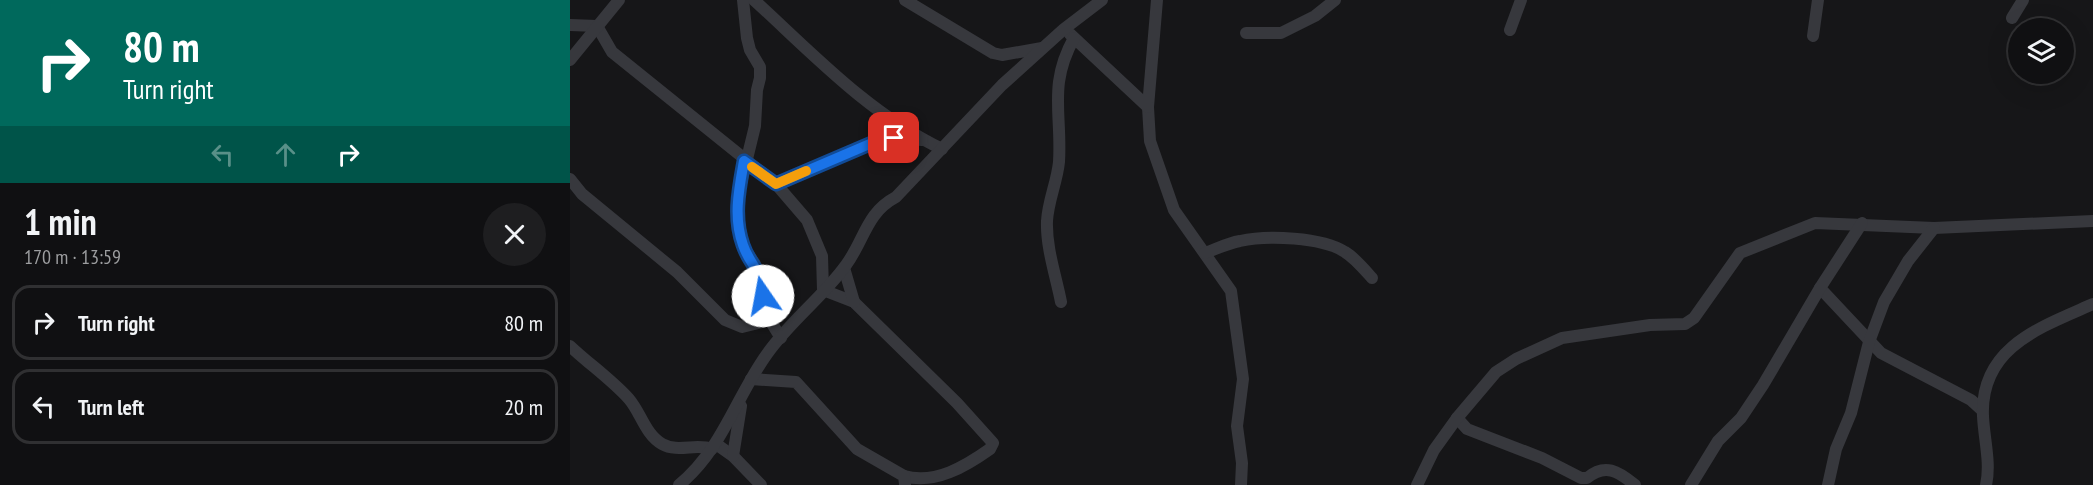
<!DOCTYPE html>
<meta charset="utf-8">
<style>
:root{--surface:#101012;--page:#1e1e20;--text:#f1f3f6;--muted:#9c9d9f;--line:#303032}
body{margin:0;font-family:"PT Sans Narrow",sans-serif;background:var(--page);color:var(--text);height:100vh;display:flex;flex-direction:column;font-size:22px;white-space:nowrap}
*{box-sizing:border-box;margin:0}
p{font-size:20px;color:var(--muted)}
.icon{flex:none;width:33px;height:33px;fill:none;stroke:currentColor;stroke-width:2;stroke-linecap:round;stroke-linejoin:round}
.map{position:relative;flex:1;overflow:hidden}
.details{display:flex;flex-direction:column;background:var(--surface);width:570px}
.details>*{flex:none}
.hud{background:#00695c;color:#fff;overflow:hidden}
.tools{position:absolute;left:1438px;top:18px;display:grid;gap:12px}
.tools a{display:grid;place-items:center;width:66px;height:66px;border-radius:50%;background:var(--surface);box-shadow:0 6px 24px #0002,0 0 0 2px var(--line);font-size:30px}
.pin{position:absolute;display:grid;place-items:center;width:51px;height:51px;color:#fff;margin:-26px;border-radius:12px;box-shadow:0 3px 9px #0006}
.me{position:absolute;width:66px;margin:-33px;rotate:348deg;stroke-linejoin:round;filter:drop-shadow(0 0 4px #0008)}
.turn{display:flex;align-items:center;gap:21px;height:126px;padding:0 24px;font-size:27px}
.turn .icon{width:78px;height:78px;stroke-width:2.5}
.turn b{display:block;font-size:42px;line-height:51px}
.lanes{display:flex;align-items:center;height:57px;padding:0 24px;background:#0003;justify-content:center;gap:30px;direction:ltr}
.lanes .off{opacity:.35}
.round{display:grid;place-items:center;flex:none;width:63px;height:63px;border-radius:32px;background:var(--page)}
.summary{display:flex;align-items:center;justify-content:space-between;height:102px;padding:0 24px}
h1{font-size:36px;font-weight:700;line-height:45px}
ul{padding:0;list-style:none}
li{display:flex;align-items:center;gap:18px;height:75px;margin:0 12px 9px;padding:0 12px;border:3px solid var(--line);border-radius:18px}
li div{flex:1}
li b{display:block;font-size:22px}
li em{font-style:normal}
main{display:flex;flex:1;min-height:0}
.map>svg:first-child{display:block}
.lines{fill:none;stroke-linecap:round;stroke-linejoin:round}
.street{stroke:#37383d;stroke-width:12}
.route-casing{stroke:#114b97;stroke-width:15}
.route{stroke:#1a73e8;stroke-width:10}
.slow{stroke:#f59e0b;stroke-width:10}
</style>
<main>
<section class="details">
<div class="hud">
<div class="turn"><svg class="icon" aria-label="right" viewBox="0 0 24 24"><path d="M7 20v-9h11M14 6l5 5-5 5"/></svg><div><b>80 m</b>Turn right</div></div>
<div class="lanes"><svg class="icon off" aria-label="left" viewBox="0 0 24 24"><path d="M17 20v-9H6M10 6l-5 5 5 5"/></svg><svg class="icon off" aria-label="ahead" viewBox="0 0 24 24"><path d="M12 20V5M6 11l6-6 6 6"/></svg><svg class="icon" aria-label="right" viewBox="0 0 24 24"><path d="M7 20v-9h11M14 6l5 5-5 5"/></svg></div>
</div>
<div class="summary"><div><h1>1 min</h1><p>170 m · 13:59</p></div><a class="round"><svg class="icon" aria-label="close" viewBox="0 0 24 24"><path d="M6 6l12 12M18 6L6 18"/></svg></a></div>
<ul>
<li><svg class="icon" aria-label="right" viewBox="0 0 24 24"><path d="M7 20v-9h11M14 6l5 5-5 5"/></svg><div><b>Turn right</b></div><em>80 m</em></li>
<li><svg class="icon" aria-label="left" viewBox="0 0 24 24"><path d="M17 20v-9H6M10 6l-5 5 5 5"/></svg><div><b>Turn left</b></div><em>20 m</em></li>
</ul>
</section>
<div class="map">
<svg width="1523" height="485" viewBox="0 0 1523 485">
<rect width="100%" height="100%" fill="#161618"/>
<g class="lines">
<g class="street">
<path d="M173 0 177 38 180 50 190 67V78L187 90 185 126 167 200 169 224 174 248 185 264 192 281 196 314 211 338"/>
<path d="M184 0C243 54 299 114 372 149"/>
<path d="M335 0 423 53 432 55 472 48"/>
<path d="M587 0 578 107 580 141 604 210 661 291 673 379 667 426 672 463 671 485"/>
<path d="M1442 18 1453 0"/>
<path d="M0 25 27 26 42 52 206 184 237 220 252 256 253 290 284 302 387 403 423 443 420 449C396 466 365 485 334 476"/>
<path d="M940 30 951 0"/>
<path d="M676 33H711L745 16 765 0"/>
<path d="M500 34 578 107"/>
<path d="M1243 36 1248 0"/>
<path d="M0 60 49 0"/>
<path d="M0 179 12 194 107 272 155 320 172 327 200 320"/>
<path d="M206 184 309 140 324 138 352 140"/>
<path d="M635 253C646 249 658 243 670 241 697 235 752 237 775 252 785 258 794 269 802 278"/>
<path d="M274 268 284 302"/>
<path d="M1250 288 1311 353 1401 400 1412 410"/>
<path d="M491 302C486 276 476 248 477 221 478 201 487 182 489 162 492 113 478 85 504 38"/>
<path d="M0 346C19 364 42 380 59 399 71 413 75 434 92 444 108 453 126 443 142 449"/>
<path d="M181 379 226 382 287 449 334 476 335 484"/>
<path d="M887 418 897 429 972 458 1011 478H1017C1035 463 1048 471 1065 485"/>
<path d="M146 444 163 456 191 485"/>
<path d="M163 456 171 406"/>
<path d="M109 485C152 450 166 397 197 354 220 321 253 297 276 265 295 239 296 213 326 197L432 85 494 29 532 0"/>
<path d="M847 485 864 450 887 418 926 372 946 359 992 338 1080 325 1115 324 1124 318 1170 253 1245 223 1364 228 1523 221"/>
<path d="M1121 485 1148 441 1171 418 1193 385 1250 288 1292 223"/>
<path d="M1258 485 1266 449 1281 413 1299 342 1314 302 1338 261 1364 228"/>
<path d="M1416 485C1421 463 1414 439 1413 416 1410 347 1471 327 1523 304"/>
</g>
</g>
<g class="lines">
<defs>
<path id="route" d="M193 296C191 267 180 266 173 245 163 217 169 189 174 161L206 184 309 140 324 138"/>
</defs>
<use href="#route" class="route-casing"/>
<use href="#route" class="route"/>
<path class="slow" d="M182 167 206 184 236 171"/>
</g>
</svg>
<div class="tools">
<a><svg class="icon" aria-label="layers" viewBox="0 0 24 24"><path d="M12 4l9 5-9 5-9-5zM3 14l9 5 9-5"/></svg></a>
</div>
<div class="pin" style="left:324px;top:138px;background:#d93025"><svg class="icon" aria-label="arrive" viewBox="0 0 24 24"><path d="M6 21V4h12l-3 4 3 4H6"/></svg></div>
<svg class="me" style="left:193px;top:296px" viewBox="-20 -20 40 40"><circle r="19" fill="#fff"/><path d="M0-13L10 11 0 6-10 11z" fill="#1a73e8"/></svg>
</div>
</main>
